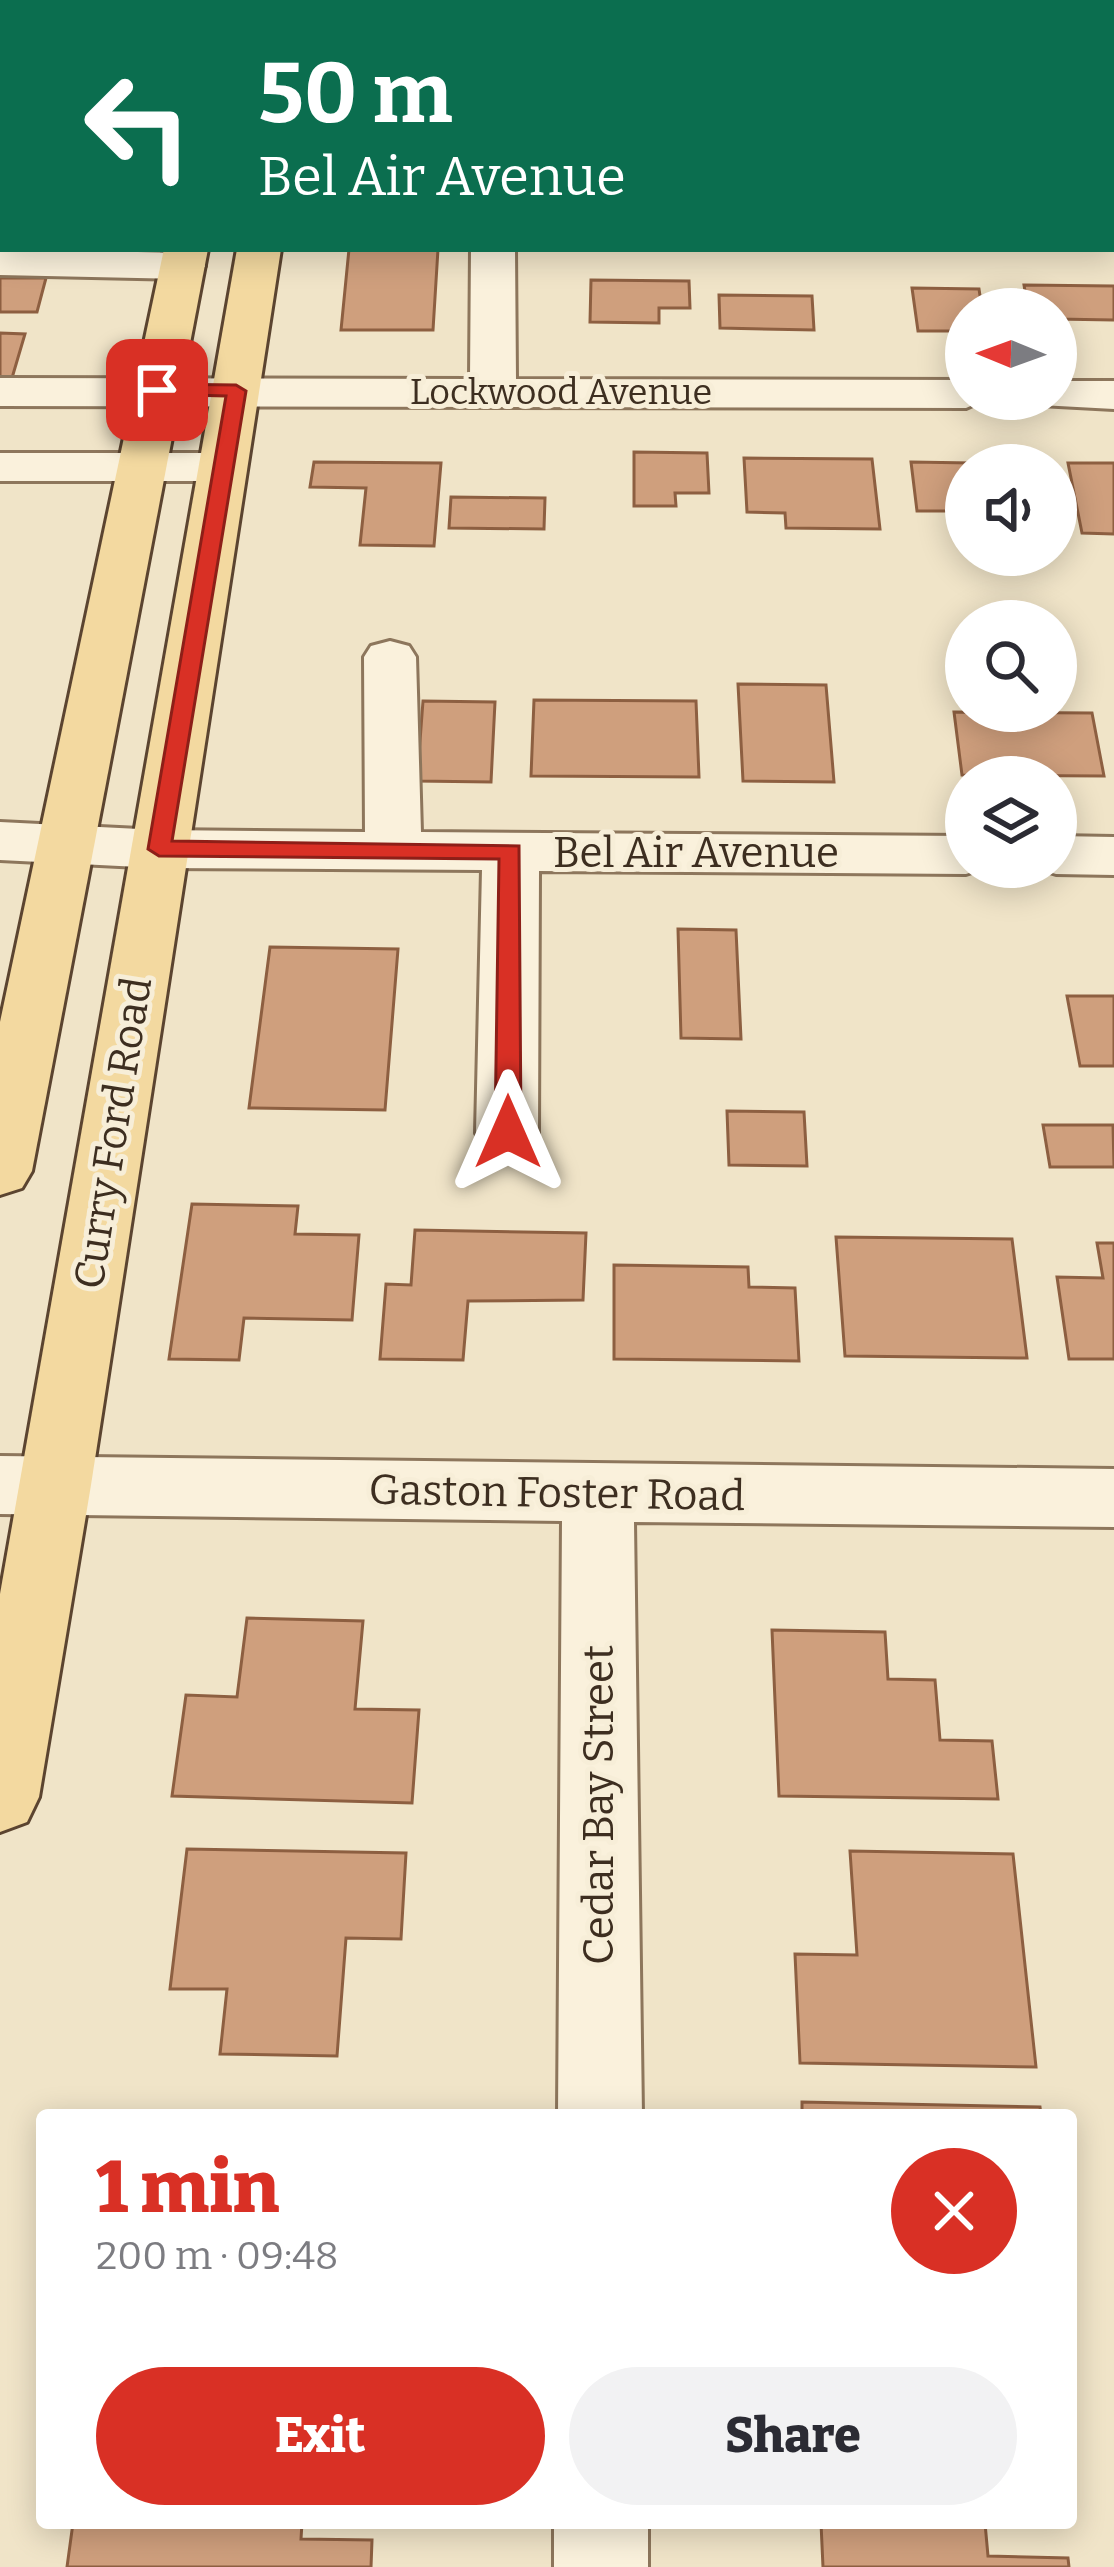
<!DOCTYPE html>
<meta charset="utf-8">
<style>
:root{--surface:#fff;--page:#f2f2f3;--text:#2b2b33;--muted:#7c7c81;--accent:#d93025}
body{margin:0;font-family:Bitter,serif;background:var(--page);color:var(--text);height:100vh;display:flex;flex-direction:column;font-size:45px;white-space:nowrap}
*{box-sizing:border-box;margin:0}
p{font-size:39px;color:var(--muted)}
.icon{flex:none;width:66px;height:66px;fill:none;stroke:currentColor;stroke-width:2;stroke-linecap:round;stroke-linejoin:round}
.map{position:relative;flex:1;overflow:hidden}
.details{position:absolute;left:36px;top:2109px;width:1041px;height:420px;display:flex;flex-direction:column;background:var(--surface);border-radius:12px;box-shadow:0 6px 30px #0003}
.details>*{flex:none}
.hud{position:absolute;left:0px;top:0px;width:1116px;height:252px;box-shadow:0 6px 30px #0003;background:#0b6e4f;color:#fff;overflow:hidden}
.needle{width:78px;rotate:271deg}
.tools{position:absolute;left:945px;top:288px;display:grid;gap:24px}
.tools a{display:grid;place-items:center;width:132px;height:132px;border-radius:50%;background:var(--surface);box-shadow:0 6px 30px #0003;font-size:60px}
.pin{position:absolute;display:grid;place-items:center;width:102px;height:102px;color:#fff;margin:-51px;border-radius:24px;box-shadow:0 6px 18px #0006}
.me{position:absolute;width:132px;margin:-66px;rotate:0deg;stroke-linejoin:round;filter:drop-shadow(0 0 9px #0008)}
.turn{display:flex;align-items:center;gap:42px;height:252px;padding:0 60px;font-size:54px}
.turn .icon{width:156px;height:156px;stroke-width:2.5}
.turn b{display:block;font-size:84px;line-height:102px}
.round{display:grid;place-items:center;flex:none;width:126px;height:126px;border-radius:63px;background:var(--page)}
.overview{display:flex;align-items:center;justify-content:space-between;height:204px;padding:0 60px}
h1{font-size:72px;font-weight:800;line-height:90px;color:var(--accent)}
.cta{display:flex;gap:24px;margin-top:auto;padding:24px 60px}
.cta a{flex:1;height:138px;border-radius:72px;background:var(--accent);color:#fff;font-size:48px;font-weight:800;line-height:138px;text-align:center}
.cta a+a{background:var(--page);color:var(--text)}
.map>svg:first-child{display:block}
.building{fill:#cf9f7d;stroke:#8d5f41;stroke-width:3}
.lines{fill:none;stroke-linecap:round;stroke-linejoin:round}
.minor-casing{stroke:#8d765c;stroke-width:6}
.major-casing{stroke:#5b4430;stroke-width:6}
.minor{fill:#faf1dc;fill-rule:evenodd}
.major{fill:#f3d9a0;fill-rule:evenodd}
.route{fill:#d93025;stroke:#8d1f18;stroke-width:3}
.labels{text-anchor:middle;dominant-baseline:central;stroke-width:10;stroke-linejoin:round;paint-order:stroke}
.far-street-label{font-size:36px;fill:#3d2e20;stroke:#f7eed8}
.street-label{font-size:42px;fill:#3d2e20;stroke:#f7eed8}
</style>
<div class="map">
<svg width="1114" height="2567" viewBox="0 0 1114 2567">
<rect width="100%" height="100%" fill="#f0e4c8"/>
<g class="building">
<path d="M349 249H438L433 330H341Z"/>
<path d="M0 278H46L37 312H0Z"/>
<path d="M591 280 689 281 690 308H659V323L590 322Z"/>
<path d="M1024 285 1114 286V320L1056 319V309H1028Z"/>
<path d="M912 288 979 289 982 309H966V331H918Z"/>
<path d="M719 295 812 296 814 330 720 328Z"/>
<path d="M0 333 25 334 12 378H0Z"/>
<path d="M634 452 707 453 709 493H675L676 506H634Z"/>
<path d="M744 458 872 459 880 529 786 528 785 513 747 512Z"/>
<path d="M314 462 441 463 434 546 360 545 366 488 310 487Z"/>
<path d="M911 462 1030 464V465H966V511H917Z"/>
<path d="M1068 463H1114V534L1082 533Z"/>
<path d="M451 497 545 498 544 529 449 528Z"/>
<path d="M738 684 826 685 834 782 743 781Z"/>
<path d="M534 700 696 701 699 777 531 776Z"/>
<path d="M423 701 495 702 491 782 417 781Z"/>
<path d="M954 712 1092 713 1104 776 962 775Z"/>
<path d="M678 929 736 930 741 1039 681 1038Z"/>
<path d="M270 947 398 949 385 1110 249 1108Z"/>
<path d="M1067 996H1114V1066H1080Z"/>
<path d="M727 1111 804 1112 807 1166 729 1165Z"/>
<path d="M1043 1125H1113L1114 1167H1050Z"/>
<path d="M192 1204 298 1206 295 1234 359 1235 352 1320 244 1318 239 1360 169 1359Z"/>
<path d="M415 1230 586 1233 583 1300 468 1301 463 1360 380 1359 386 1284 411 1285Z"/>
<path d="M836 1237 1012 1239 1027 1358 845 1356Z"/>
<path d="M1097 1243H1114V1359H1069L1057 1277 1103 1278Z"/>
<path d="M614 1265 748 1267 749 1287 795 1288 799 1361 614 1359Z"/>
<path d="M247 1618 363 1621 355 1709 419 1710 412 1803 172 1796 186 1695 237 1697Z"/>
<path d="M772 1630 885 1632 888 1679 935 1680 940 1740 992 1741 998 1799 779 1796Z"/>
<path d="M187 1849 406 1853 401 1939 346 1938 337 2056 220 2054 227 1989H170Z"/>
<path d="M850 1851 1013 1854 1036 2067 800 2063 795 1954 857 1955Z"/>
<path d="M802 2102 1040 2107 1041 2115H802Z"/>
<path d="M194 2111 330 2113 194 2115Z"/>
<path d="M73 2523H302L301 2539 372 2540 371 2567H67Z"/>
<path d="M821 2523H985L988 2556 1068 2558 1069 2567H823Z"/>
</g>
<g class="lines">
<defs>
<g id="minor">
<rect x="481" y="0" width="38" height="3"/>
<path d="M0 12 3 13V37L0 36Z"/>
<rect x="1113" y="60" width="1" height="24"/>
<path d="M3 114V141H0V115Z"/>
<path d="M0 249 183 253 198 257 205 266 198 275 183 279 0 275Z"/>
<path d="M471 249H515L516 379 966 380V399H986L966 408 0 406V378L470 379Z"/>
<path d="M1056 381H1114V409L1040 405 1035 399H1056Z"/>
<path d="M0 453H223L240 457 247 467 240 477 223 481H0Z"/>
<path d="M390 641 409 646 416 657 421 832 966 836V867H987L966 874 539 871 538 1133 529 1149 507 1156 485 1149 476 1133 482 870 159 868 0 860V822L159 830 365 832 364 657 371 646Z"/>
<path d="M1056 836 1114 837V875L1056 874 1036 868 1056 867Z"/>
<path d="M0 1456 1114 1469V1527L634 1522 642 2115H558L562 1521 0 1514Z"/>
<rect x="554" y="2523" width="94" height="44"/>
</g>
<g id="major">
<rect x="280" y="0" width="38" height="3"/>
<path d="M164 249H208L32 1171 22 1188 0 1195V1022Z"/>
<path d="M237 249H281L91 1485 39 1797 27 1822 0 1832V1594Z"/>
</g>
</defs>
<use href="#minor" class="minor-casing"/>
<use href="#major" class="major-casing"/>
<use href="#minor" class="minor"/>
<use href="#major" class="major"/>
</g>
<path class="route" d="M157 384 236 385 246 391 172 841 519 846 521 1132 517 1139H498L495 1132 499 859 159 856 148 849 226 396 150 394 147 390Z"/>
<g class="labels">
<g class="far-street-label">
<text x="561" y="392">Lockwood Avenue</text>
</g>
<g class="street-label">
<text x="696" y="853">Bel Air Avenue</text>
<text transform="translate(113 1133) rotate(-81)">Curry Ford Road</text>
<text transform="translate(557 1493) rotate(1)">Gaston Foster Road</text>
<text transform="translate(599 1805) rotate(-90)">Cedar Bay Street</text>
</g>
</g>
</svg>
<div class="tools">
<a><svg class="needle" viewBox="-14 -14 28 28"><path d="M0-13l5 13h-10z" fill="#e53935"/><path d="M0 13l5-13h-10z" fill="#7c7c81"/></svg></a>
<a><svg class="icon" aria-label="sound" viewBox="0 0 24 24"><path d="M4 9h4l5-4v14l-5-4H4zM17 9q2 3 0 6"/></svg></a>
<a><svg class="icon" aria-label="search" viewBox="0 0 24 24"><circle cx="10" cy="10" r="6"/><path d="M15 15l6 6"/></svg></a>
<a><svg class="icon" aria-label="layers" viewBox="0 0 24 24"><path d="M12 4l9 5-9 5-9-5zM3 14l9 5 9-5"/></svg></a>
</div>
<div class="pin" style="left:157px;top:390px;background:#d93025"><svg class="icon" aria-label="arrive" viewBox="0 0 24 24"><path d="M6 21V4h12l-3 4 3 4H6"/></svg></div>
<svg class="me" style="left:508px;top:1132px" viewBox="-20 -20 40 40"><path d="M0-17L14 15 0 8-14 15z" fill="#d93025" stroke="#fff" stroke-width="4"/></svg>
<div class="hud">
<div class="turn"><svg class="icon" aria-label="left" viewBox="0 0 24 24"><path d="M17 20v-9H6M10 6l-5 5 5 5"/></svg><div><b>50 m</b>Bel Air Avenue</div></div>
</div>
<section class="details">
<div class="overview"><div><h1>1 min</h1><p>200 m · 09:48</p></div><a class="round" style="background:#d93025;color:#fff"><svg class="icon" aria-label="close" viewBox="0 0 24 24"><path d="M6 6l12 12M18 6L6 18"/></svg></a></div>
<div class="cta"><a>Exit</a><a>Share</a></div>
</section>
</div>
